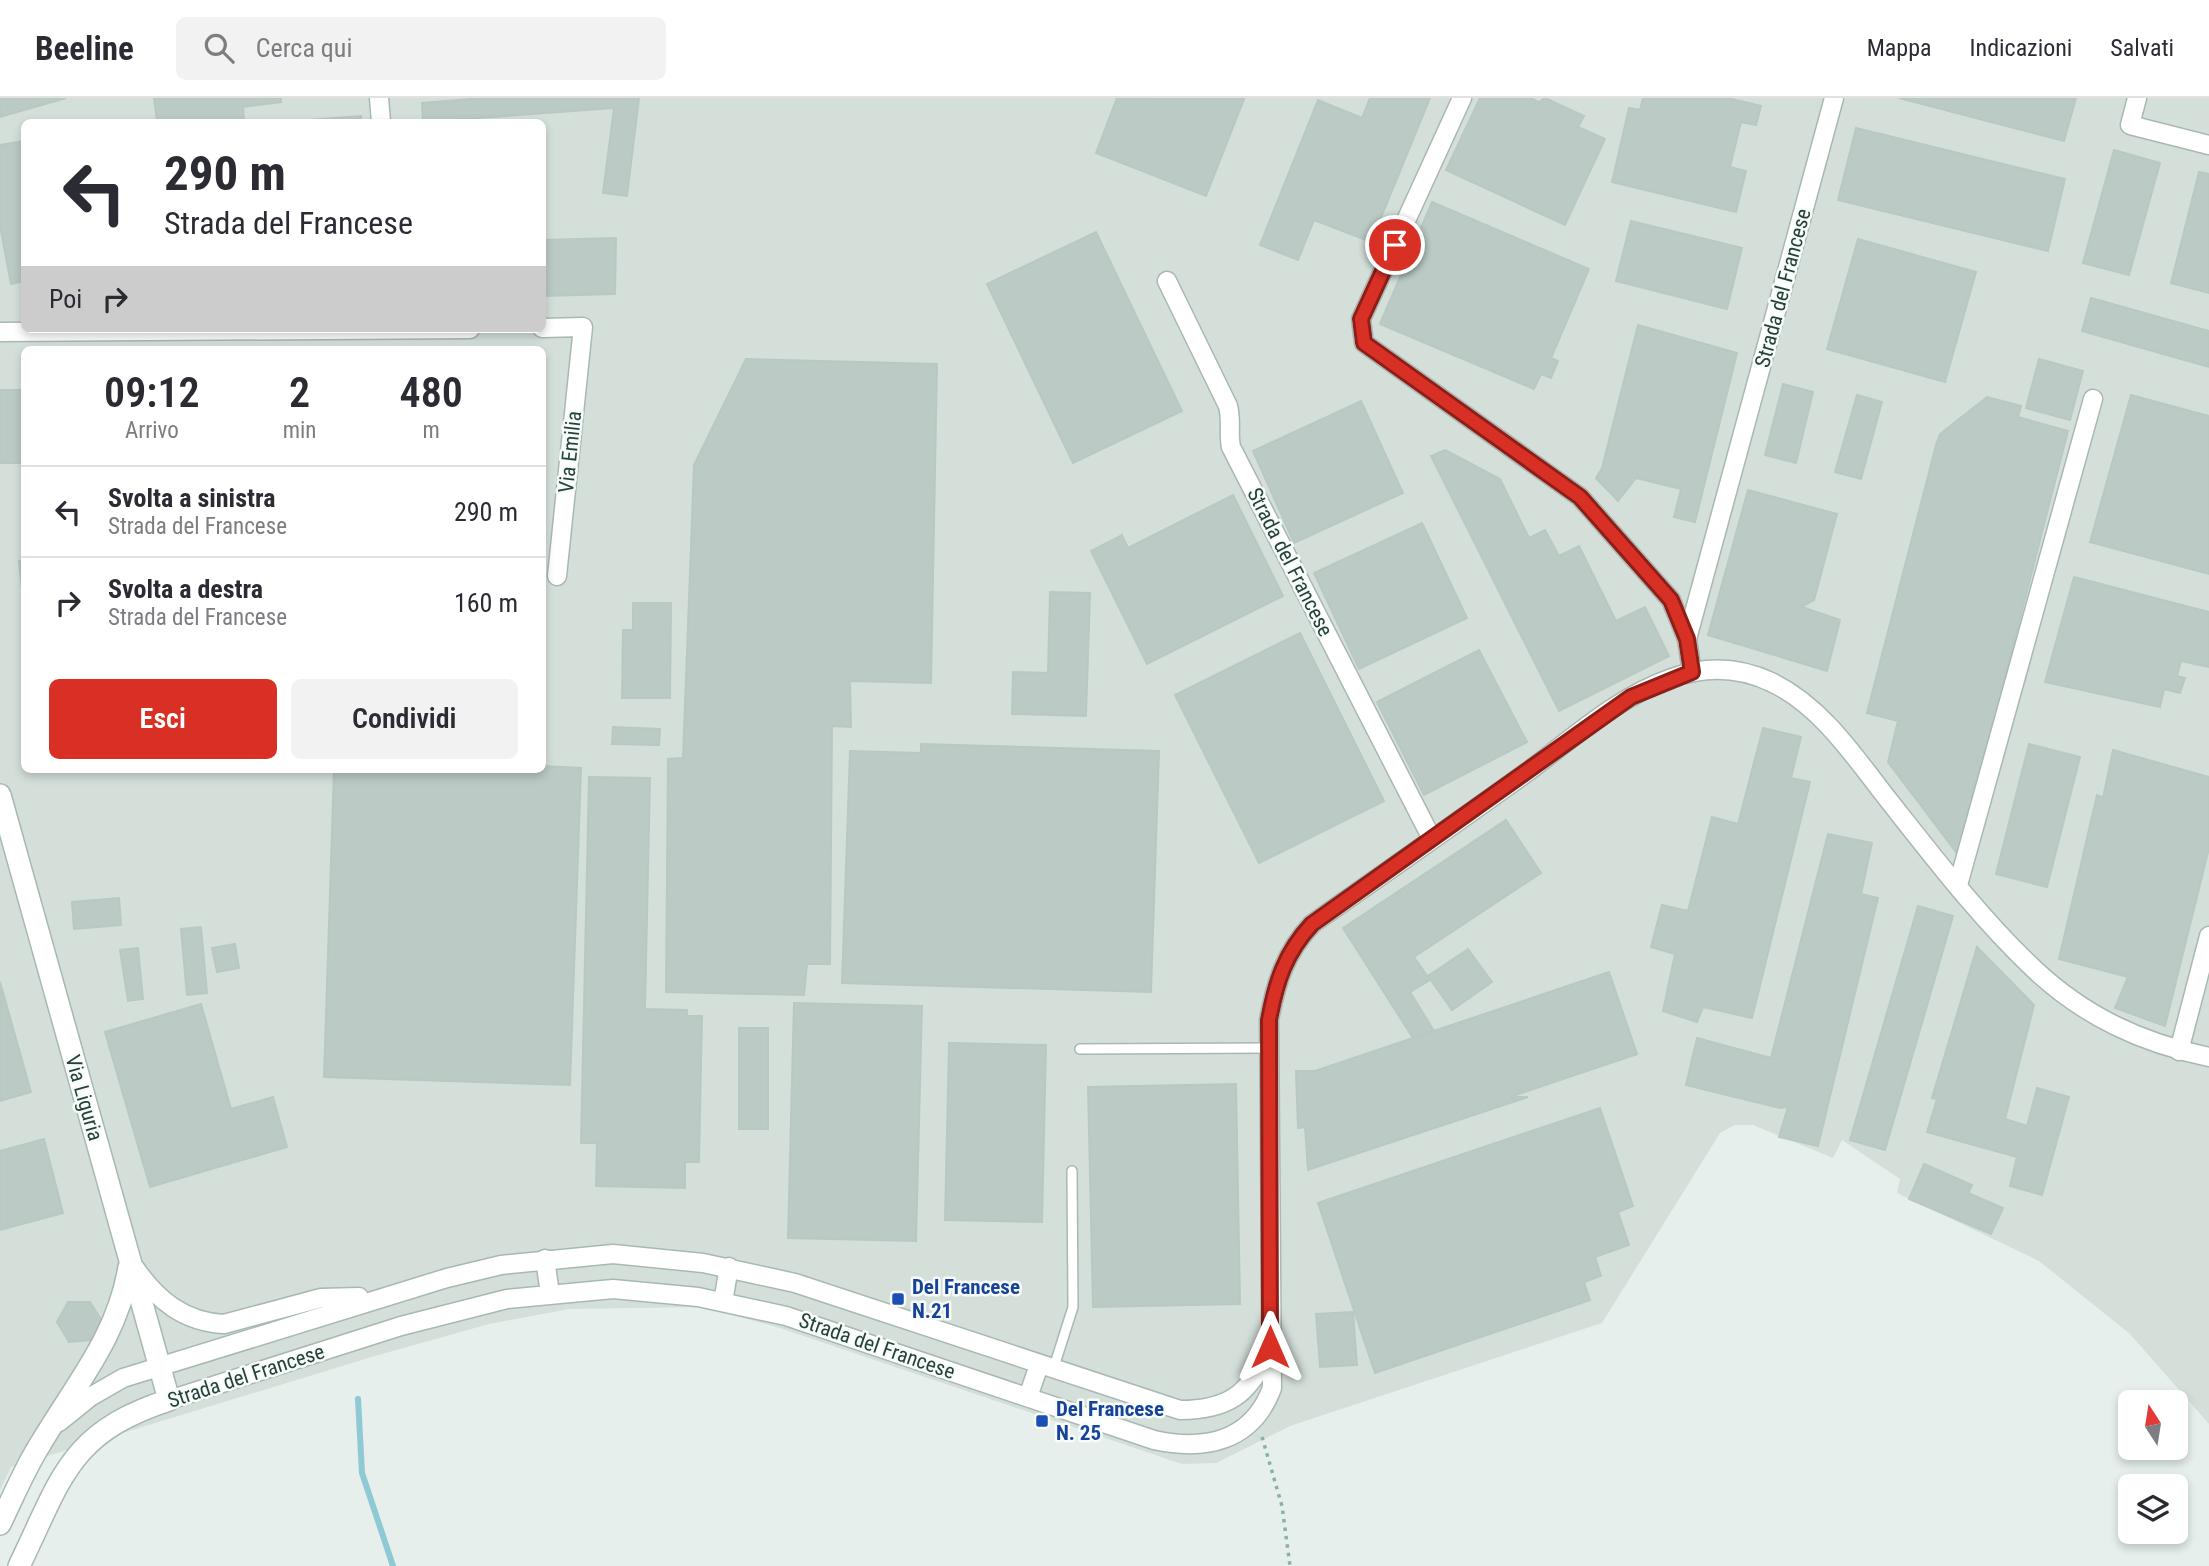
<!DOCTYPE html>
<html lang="it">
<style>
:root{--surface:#fff;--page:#f2f2f3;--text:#2b2b33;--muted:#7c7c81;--line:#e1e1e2;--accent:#d93025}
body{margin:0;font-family:"Roboto Condensed",sans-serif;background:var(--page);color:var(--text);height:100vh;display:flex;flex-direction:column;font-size:26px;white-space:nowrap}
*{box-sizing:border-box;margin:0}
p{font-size:23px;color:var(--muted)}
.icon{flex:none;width:38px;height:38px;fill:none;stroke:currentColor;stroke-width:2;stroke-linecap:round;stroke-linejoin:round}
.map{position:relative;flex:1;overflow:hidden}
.panel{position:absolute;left:21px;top:248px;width:525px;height:427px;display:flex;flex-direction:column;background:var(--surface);border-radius:10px;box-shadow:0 4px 10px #0003}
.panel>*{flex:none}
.top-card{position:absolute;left:21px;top:21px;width:525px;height:214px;border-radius:10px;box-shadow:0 4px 10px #0003;background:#fff;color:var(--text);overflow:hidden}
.needle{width:46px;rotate:348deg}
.fabs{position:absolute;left:2118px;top:1292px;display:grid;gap:14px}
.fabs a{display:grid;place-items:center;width:70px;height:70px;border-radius:10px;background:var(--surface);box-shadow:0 4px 10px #0003;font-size:35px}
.pin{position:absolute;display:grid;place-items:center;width:60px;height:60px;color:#fff;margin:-30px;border:4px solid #fff;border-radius:50%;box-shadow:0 2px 7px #0007}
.me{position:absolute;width:77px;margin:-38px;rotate:0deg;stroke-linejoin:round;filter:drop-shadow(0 0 5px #0008)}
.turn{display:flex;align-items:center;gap:24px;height:147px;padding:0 28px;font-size:32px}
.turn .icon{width:91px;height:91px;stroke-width:2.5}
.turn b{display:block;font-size:49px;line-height:60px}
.then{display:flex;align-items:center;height:66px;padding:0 28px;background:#0003;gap:14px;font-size:26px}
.eta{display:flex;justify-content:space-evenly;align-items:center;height:119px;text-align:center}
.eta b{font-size:42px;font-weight:600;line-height:49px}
.button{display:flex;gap:14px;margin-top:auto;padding:14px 28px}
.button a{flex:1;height:80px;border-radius:10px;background:var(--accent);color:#fff;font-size:28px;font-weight:600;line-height:80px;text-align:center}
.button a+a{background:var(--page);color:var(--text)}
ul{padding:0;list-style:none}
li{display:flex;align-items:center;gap:21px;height:91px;padding:0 28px;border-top:2px solid var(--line)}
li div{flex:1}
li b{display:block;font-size:26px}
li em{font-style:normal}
header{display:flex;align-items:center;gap:42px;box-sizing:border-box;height:98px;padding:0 35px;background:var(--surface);border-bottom:2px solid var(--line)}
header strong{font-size:33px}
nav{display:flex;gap:38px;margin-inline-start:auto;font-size:24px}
.search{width:490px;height:63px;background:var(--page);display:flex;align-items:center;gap:18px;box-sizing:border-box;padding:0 24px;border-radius:10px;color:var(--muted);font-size:26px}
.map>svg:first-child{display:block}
.built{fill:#d4dfda;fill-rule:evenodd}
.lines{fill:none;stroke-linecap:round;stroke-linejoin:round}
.stream{stroke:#8ec9d4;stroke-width:6}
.building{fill:#bbcac4;stroke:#b8c9c2;stroke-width:2}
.service-casing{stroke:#a8b8b2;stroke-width:12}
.minor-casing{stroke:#a8b8b2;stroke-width:21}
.tertiary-casing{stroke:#a8b8b2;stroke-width:24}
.path{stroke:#86b3a5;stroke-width:3.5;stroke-dasharray:3.5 5;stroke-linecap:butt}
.service{stroke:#fff;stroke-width:9}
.minor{stroke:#fff;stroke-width:18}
.tertiary{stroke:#fff;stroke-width:21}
.route-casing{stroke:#8d1f18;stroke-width:18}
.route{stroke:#d93025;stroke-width:12}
.transit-dot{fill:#1a4fb4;stroke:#f7fbf9;stroke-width:2.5}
.labels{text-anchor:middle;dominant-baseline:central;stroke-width:5;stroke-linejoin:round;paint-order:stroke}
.street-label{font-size:21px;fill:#24423a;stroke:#f7fbf9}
.transit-label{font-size:21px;font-weight:bold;fill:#164399;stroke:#f7fbf9;text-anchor:start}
</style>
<header>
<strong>Beeline</strong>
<div class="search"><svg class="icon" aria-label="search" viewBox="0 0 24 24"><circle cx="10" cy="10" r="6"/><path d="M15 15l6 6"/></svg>Cerca qui</div>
<nav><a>Mappa</a><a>Indicazioni</a><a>Salvati</a></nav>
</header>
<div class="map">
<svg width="2209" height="1468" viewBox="0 0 2209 1468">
<rect width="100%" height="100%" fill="#e6efeb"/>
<path class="built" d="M0 0H2209V1326L2130 1236 2039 1163 1897 1095 1900 1081 1842 1042 1833 1060 1753 1027H1735L1720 1035 1602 1225 1290 1328 1216 1365 1182 1366 780 1230 703 1209 569 1211 489 1226 375 1258 11 1369 0 1393ZM24 24H542V231H24ZM24 252H542V672H24Z"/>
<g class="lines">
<path class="stream" d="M358 1301 362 1375 393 1468"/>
</g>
<g class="building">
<path d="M0 0H66L0 19Z"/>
<path d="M154 0H281V4L243 9 244 24H157Z"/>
<path d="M483 0H639L627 98 603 95 614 10 423 24 422 5Z"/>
<path d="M1117 0 1244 1 1206 98 1096 55Z"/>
<path d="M1370 0H1430L1371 144 1314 122 1298 162 1260 147 1318 2 1362 20Z"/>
<path d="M1480 0H1530L1539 4 1545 0 1584 18 1578 29 1605 41 1565 127 1446 72Z"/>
<path d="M1643 0H1728L1761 8 1756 27 1741 24 1730 69 1746 73 1736 114 1612 84 1629 10 1640 12Z"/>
<path d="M1899 0H2076L2064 43Z"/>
<path d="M361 18V24H284Z"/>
<path d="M1856 30 2065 81 2048 153 1838 102Z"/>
<path d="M24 43V183L11 186 0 128V47Z"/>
<path d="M2114 52 2160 65 2129 177 2083 165Z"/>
<path d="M2199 74 2209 76V195L2171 185Z"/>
<path d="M1432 104 1589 171 1551 260 1558 263 1551 280 1541 276 1534 291 1380 226Z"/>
<path d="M1631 123 1742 150 1727 211 1616 183Z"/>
<path d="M1096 134 1182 313 1073 365 987 186Z"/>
<path d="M616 140 615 196 542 198V142Z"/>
<path d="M1858 141 1976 174 1945 284 1827 251Z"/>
<path d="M2091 200 2209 233V269L2082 233Z"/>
<path d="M1638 227 1737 255 1695 424 1674 419 1681 391 1636 380 1618 403 1596 380 1602 370Z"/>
<path d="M746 261 937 266 931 585 850 583 851 629 832 628 830 866H807L804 897 666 894 668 661 683 660 694 367Z"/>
<path d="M2039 261 2083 273 2070 322 2026 310Z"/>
<path d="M1783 286 1813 294 1796 365 1765 357Z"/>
<rect x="0" y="292" width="24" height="73"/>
<path d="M1857 297 1882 304 1861 381 1835 374Z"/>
<path d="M2131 297 2209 318V476L2090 444Z"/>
<path d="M1987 299 2021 308 2018 319 2068 333 1959 758 1888 664 1898 623 1867 615 1936 347 1940 336Z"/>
<path d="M1361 303 1403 395 1294 445 1253 353Z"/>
<path d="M1445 352 1500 381 1529 440 1545 432 1559 458 1579 448 1616 523 1645 509 1669 558 1559 613 1431 358Z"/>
<path d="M1748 392 1837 416 1814 502 1802 509 1840 522 1827 573 1708 537Z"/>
<path d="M1233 397 1283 498 1147 566 1091 453 1122 437 1128 450Z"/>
<path d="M1422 425 1467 520 1359 571 1314 475Z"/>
<path d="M24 462V509L19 463Z"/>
<path d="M2074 479 2209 514V569L2181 563 2177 578 2185 580 2180 595 2164 591 2160 609 2045 584Z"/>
<path d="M1050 494 1090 495 1086 618 1012 616 1013 574 1048 575Z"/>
<path d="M633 505H671L670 600H622L623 532H633Z"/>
<path d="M1300 535 1384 703 1259 765 1175 597Z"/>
<path d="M1479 552 1527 644 1424 697 1377 604Z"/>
<path d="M613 629 660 631 659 647 612 646Z"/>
<path d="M1763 630 1801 639 1791 680 1810 684 1752 920 1703 909 1697 924 1663 913 1675 856 1651 849 1662 807 1688 813 1712 719 1738 726Z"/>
<path d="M921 646 1159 653 1151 894 842 885 850 653 921 655Z"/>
<path d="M2029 646 2080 659 2047 789 1996 776Z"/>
<path d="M2113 652 2209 679V750L2165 928 2115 910 2128 879 2059 861 2097 697 2103 700Z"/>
<path d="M542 668 581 670 570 987 324 979 334 672H542Z"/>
<path d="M589 679 650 680 645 911 687 912V918H702L699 1064H685V1090L596 1088 597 1045H581Z"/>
<path d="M1506 722 1541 775 1414 859 1430 882 1410 894 1434 933 1413 940 1343 830Z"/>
<path d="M1828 736 1872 745 1861 796 1878 800 1818 1048 1779 1039 1788 1009 1780 1010 1686 987 1697 940 1771 960Z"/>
<path d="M119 800 121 827 74 831 72 804Z"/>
<path d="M1918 808 1953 818 1885 1052 1850 1042Z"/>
<path d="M201 829 207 895 187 897 181 831Z"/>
<path d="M235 846 239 870 217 874 212 850Z"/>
<path d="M1977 849 2034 907 2005 1021 2027 1028 2037 990 2069 999 2042 1097 2010 1088 2017 1059 1927 1034 1937 1001 1932 1000Z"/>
<path d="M138 850 143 901 128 903 120 852Z"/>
<path d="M1468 851 1492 884 1452 912 1428 878Z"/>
<path d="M1609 874 1637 956 1510 999H1528L1308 1072 1305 1029 1298 1030 1296 973H1315Z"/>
<path d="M0 884 31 994 0 1003Z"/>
<path d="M794 905 922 908 916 1143 788 1140Z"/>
<path d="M201 906 231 1011 273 999 287 1049 150 1089 105 934Z"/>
<rect x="739" y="930" width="29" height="101"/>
<path d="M949 945 1046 947 1042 1124 945 1122Z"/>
<path d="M1236 986 1240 1206 1093 1209 1088 989Z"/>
<path d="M1600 1010 1633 1108 1618 1114 1629 1147 1595 1159 1601 1178 1584 1184 1590 1202 1375 1275 1318 1105Z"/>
<path d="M44 1041 63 1115 0 1132V1053Z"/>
<path d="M1924 1066 1972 1087 1968 1095 2003 1110 1991 1136 1909 1101Z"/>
<path d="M68 1204H90L102 1223 91 1242 69 1244 57 1224Z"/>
<path d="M1353 1214 1357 1267 1320 1269 1316 1216Z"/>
</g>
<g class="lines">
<defs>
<g id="service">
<path d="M1080 951 1269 950"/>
<path d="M1053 1272 1073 1209 1072 1073"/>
</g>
<g id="minor">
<path d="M379 0 381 24"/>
<path d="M1462 0 1361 221 1364 245 1580 399 1671 502 1687 541 1692 574"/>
<path d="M2137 0 2130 27 2209 47"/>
<path d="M1167 183 1228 308C1232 323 1228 335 1231 349L1432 741"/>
<path d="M542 230 583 229 557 478"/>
<path d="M0 234 470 231"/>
<path d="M1687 541 1834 0"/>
<path d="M1958 787 2093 301"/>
<path d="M2179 953 2209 838"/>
<path d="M545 1161 550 1196"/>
<path d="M135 1170C157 1202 184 1224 224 1226L321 1200 359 1199"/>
<path d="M723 1204 729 1169"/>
<path d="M1028 1299 1039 1267"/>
<path d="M169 1302 401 1228 507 1201 613 1191 698 1199 786 1218 1154 1342C1205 1353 1252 1344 1272 1290L1269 922C1276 884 1285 855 1312 826 1385 775 1458 724 1530 672 1574 639 1619 598 1672 580 1705 568 1739 569 1771 584 1822 608 1856 661 1890 704 1935 761 1981 821 2034 871 2085 919 2142 945 2209 959"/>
<path d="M59 1324 90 1299 123 1280 447 1180 501 1167 613 1156 703 1165 795 1185 1180 1312C1228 1312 1250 1296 1268 1253"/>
</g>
<g id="tertiary">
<path d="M0 697 169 1302C68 1335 62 1380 19 1468"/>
<path d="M0 1426C13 1399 25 1370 41 1345 76 1286 118 1238 129 1169"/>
</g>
</defs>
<use href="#service" class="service-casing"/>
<use href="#minor" class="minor-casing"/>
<use href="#tertiary" class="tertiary-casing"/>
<path class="path" d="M1262 1339 1282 1408 1290 1468"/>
<use href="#service" class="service"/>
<use href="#minor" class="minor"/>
<use href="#tertiary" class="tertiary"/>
</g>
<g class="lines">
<defs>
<path id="route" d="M1270 1249 1269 922C1276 884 1285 855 1312 826L1631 599 1692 574 1687 541 1671 502 1580 399 1364 245 1361 221 1395 147"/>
</defs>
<use href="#route" class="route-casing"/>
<use href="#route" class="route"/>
</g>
<g class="transit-dot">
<rect x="891" y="1194" width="14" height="14" rx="3.5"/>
<rect x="1035" y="1316" width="14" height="14" rx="3.5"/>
</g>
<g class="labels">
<g class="street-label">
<text transform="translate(1783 190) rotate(-75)">Strada del Francese</text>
<text transform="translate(570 354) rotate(-84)">Via Emilia</text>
<text transform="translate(1290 464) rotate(63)">Strada del Francese</text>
<text transform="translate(84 1000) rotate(74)">Via Liguria</text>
<text transform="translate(877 1248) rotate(19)">Strada del Francese</text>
<text transform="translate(246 1278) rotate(-18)">Strada del Francese</text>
</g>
<g class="transit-label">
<text x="912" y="1189">Del Francese<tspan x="912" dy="24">N.21</tspan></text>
<text x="1056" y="1311">Del Francese<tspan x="1056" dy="24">N. 25</tspan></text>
</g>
</g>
</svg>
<div class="fabs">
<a><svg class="needle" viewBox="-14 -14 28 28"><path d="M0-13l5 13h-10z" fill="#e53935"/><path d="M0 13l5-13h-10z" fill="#7c7c81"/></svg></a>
<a><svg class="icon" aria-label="layers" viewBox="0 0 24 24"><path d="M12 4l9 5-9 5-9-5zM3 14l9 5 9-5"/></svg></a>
</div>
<div class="pin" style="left:1395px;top:147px;background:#d93025"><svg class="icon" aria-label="arrive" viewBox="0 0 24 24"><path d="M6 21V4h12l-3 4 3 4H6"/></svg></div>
<svg class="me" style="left:1270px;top:1249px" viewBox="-20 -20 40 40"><path d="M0-17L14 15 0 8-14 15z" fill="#d93025" stroke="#fff" stroke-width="4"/></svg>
<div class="top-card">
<div class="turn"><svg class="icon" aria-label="left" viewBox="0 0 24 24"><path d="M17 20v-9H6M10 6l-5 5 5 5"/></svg><div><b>290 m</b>Strada del Francese</div></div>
<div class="then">Poi<svg class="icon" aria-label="right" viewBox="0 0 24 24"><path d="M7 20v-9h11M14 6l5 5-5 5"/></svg></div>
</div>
<section class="panel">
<div class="eta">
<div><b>09:12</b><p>Arrivo</p></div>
<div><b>2</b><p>min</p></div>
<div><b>480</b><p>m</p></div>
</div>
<ul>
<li><svg class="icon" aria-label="left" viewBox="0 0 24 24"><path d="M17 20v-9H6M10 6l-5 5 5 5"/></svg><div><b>Svolta a sinistra</b><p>Strada del Francese</p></div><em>290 m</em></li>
<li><svg class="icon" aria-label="right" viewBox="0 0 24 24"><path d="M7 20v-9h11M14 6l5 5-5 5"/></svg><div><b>Svolta a destra</b><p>Strada del Francese</p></div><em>160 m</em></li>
</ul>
<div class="button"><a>Esci</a><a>Condividi</a></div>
</section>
</div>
